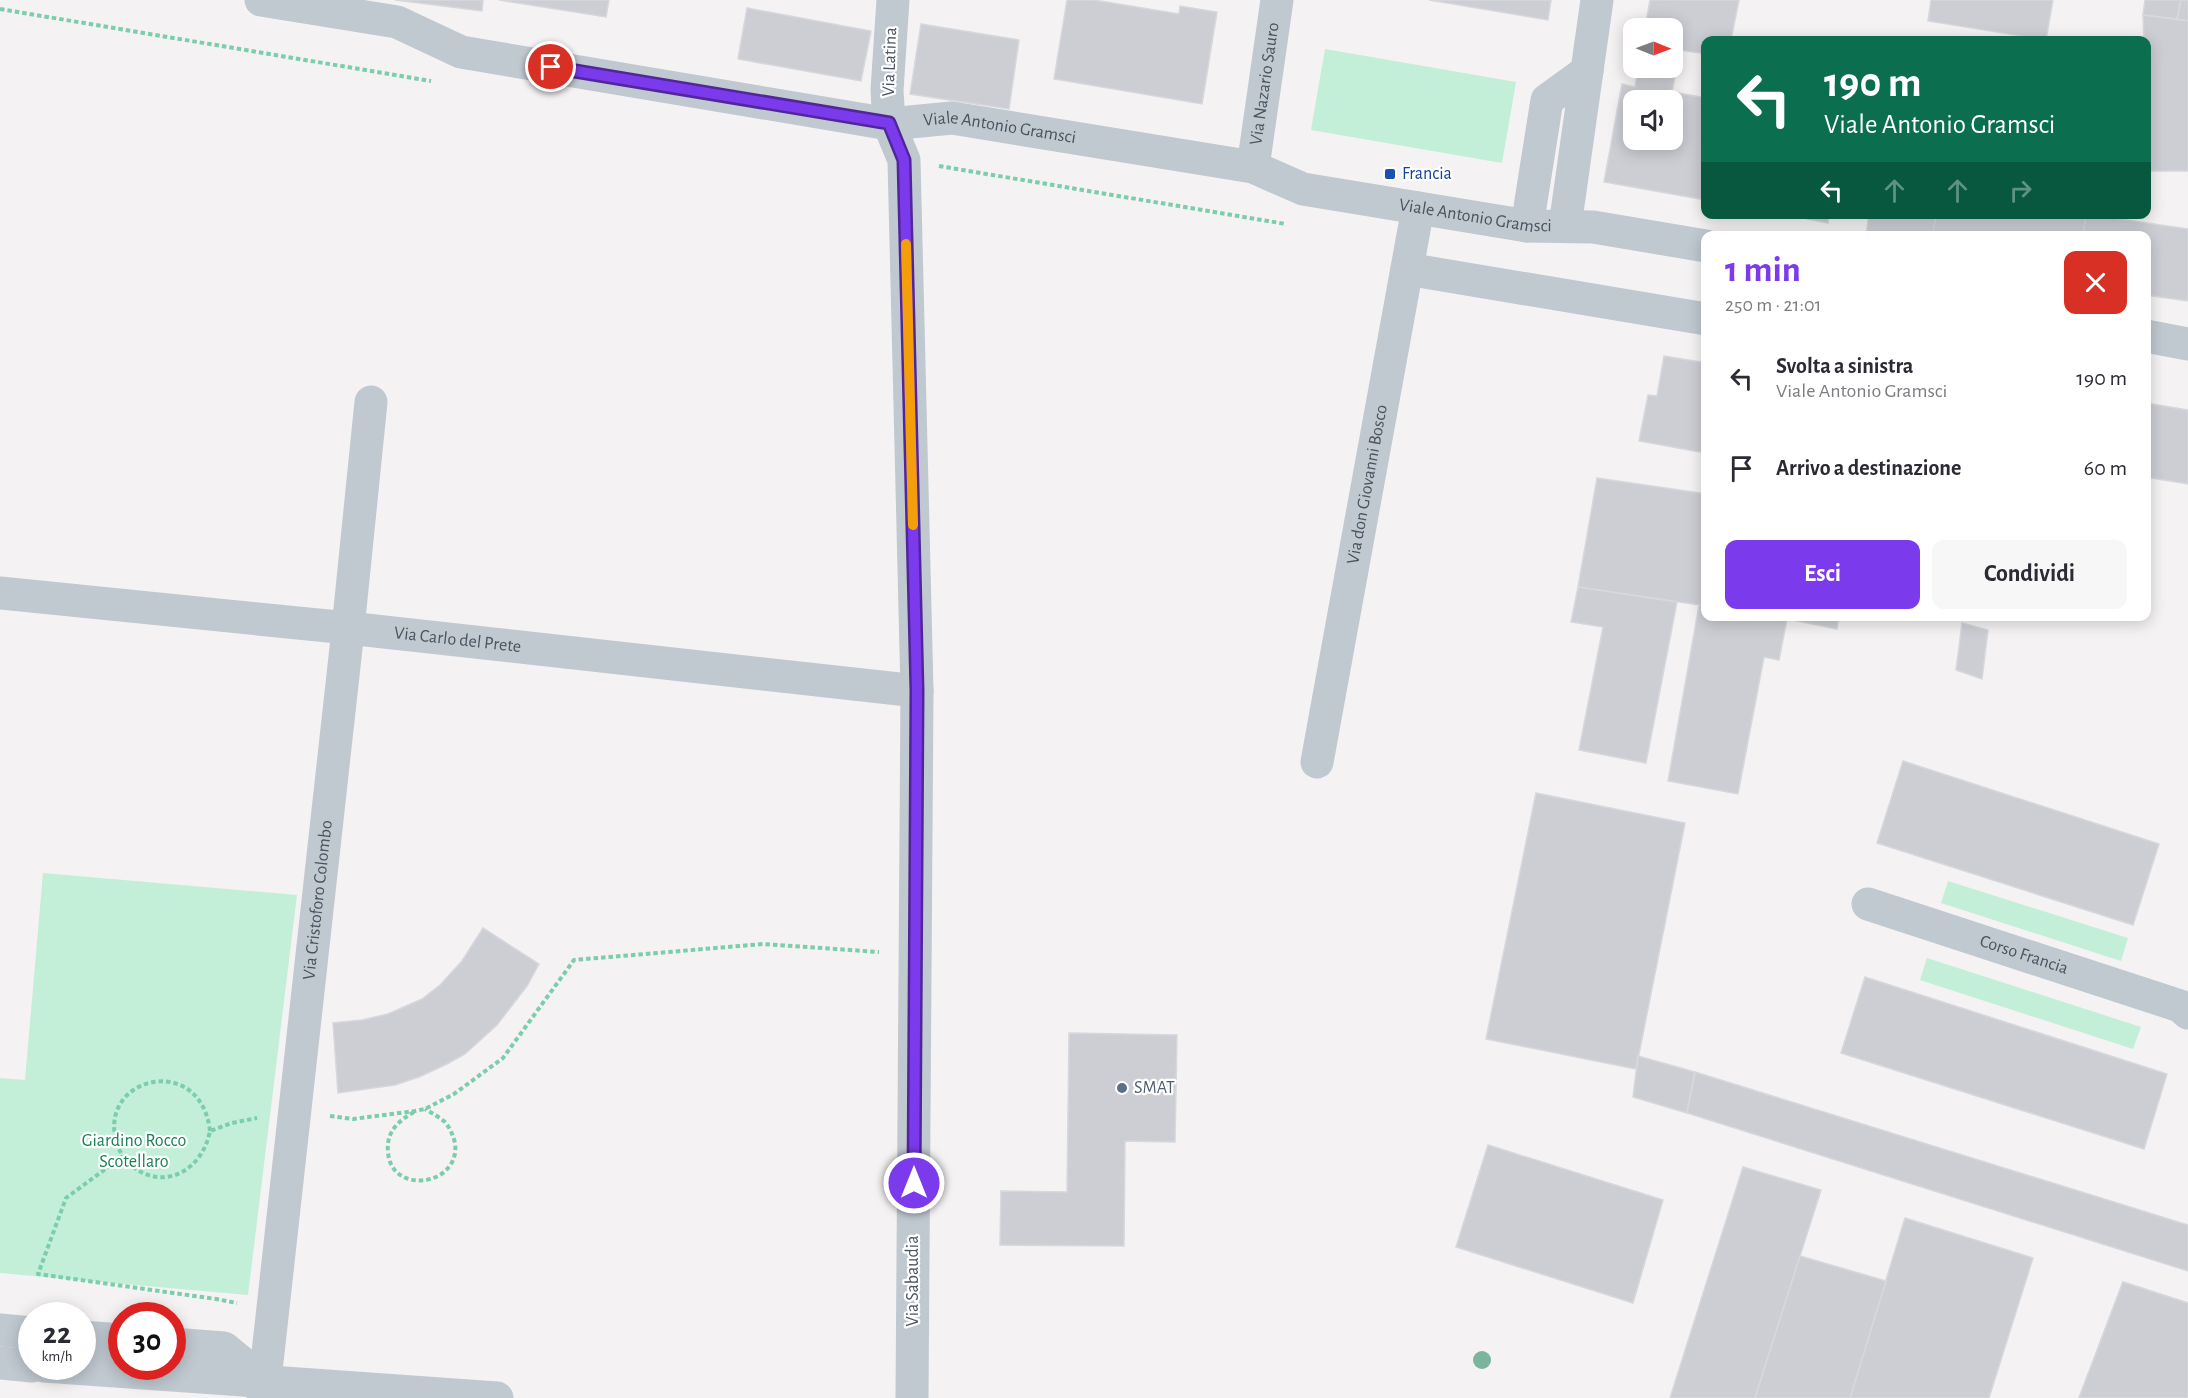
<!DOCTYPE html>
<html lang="it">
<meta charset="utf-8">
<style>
:root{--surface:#fff;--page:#f7f7f7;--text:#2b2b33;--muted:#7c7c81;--accent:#7c3aed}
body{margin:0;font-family:"Alegreya Sans",sans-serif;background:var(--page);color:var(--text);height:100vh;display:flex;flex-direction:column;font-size:22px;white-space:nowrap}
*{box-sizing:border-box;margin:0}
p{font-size:20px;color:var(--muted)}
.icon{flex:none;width:33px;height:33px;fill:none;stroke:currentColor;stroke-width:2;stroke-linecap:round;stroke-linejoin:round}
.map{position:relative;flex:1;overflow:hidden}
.details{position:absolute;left:1701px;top:231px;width:450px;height:390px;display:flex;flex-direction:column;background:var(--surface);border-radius:12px;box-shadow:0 3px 15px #0003}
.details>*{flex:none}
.hud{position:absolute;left:1701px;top:36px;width:450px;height:183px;border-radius:12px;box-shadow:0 3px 15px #0003;background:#0b6e4f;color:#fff;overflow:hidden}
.needle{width:39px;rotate:91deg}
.controls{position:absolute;left:1623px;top:18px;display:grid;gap:12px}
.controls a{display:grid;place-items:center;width:60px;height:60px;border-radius:12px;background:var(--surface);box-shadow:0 3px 15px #0003;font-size:30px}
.speed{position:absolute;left:18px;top:1302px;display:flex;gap:12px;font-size:30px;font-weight:700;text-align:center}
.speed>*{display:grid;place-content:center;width:78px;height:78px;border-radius:50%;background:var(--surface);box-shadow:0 3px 15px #0003;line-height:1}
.speed small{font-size:15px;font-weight:400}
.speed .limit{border:9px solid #d22;background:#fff;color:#111}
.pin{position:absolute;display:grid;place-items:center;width:51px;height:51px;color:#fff;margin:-26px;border:3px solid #fff;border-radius:50%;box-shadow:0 2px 6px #0007}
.me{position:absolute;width:66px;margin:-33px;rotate:0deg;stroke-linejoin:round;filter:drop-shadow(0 0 4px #0008)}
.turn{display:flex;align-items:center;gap:21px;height:126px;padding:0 24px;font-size:27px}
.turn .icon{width:78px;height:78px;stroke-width:2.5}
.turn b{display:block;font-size:42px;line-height:51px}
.lanes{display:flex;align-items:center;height:57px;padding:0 24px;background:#0003;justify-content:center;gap:30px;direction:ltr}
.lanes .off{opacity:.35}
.round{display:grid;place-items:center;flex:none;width:63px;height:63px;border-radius:12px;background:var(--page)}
.headline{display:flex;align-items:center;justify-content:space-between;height:102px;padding:0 24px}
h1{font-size:36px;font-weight:700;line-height:45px;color:var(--accent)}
.primary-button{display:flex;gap:12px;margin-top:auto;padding:12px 24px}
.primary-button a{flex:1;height:69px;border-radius:12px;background:var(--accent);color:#fff;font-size:24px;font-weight:700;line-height:69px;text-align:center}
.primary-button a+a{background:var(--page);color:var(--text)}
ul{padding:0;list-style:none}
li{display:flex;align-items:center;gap:18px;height:90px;padding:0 24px}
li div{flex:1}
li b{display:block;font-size:22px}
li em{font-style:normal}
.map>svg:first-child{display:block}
.green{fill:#c3efd8}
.building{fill:#ccced4;stroke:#d6d8dd;stroke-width:1.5;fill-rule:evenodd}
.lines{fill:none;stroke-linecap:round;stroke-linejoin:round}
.path{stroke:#7bcdac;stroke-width:4;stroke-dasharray:4.5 3;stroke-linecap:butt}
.minor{stroke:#c0c8d0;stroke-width:33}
.tree{fill:#7cb49d}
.route-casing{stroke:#51269a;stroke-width:15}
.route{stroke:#7c3aed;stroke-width:10}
.slow{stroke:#f59e0b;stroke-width:10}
.transit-dot{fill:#1a4fb4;stroke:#fff;stroke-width:2}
.service-dot{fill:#5c6f8a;stroke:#fff;stroke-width:2}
.labels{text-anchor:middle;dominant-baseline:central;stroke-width:4.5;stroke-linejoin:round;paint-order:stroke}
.street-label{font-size:18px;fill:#4a535f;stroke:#fff}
.transit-label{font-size:18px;fill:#164399;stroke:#fff;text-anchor:start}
.service-label{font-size:18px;fill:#4e5e75;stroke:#fff;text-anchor:start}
.park-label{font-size:18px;fill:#1a8157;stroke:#fff}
</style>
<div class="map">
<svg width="2188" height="1398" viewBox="0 0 2188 1398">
<rect width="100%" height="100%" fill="#f4f2f2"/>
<g class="green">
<path d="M1325 49 1516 82 1502 163 1311 130Z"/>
<path d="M43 873 297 895 248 1295 0 1273V1078L25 1080Z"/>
<path d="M1948 881 2128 938 2121 961 1941 903Z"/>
<path d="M1927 958 2141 1027 2133 1049 1920 980Z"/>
</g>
<g class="building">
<path d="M395 0H483L482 11Z"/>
<path d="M499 0H609L606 17Z"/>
<path d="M1067 0H1094L1179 14 1180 6 1217 12 1202 104 1054 79Z"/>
<path d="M1429 0H1551L1548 20Z"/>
<path d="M1650 0H1739L1731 40H1706V54L1680 50 1672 92 1706 98V200L1604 182 1622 84 1635 87 1638 68H1672V28H1645ZM1634 100H1672V140H1634Z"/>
<path d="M1931 0H2053L2046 40 1928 21Z"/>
<path d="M2145 0H2181L2177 19 2143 15Z"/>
<path d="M2181 0H2188V21L2177 19Z"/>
<path d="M747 8 871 31 861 81 738 59Z"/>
<path d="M2143 15 2188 21V171H2150L2146 40H2144Z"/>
<path d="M921 24 1019 40 1009 109 910 94Z"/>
<path d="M1784 214H1829L1828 223Z"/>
<path d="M1869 214H1936L1933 236H1866Z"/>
<path d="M1936 214H2086L2083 236H1933Z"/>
<path d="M2086 214 2188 229V301L2146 295V236H2083Z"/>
<path d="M1664 356 1706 363V453L1639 441 1648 395 1657 396Z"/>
<path d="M2146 403 2188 410V484L2146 477Z"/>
<path d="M1597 478 1706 494V606L1578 587Z"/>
<path d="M1578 587 1677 602 1646 763 1579 750 1603 627 1571 622Z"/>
<path d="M1699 605 1706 606V616H1773L1787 619 1779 660 1764 657 1738 794 1668 781Z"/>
<path d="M1773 616H1839L1837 629Z"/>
<path d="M1962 623 1988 630 1982 679 1956 670Z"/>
<path d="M1903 761 2159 844 2133 925 1877 843Z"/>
<path d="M1536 793 1685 823 1636 1069 1486 1039Z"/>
<path d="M483 928 539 964 527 986 497 1025 465 1054 447 1064 419 1077 395 1085 338 1093 333 1023 362 1020 388 1014 422 999 440 985 462 961Z"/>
<path d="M1865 977 2167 1074 2144 1149 1841 1053Z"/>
<path d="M1069 1033 1177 1035 1175 1142 1125 1141 1124 1246 1000 1245 1001 1191 1067 1192Z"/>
<path d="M1638 1056 1695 1072 1687 1113 1633 1097Z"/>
<path d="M1695 1072 2188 1225V1271L1687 1113Z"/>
<path d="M1488 1145 1663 1200 1633 1303 1456 1247Z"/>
<path d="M1743 1167 1821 1190 1755 1398H1670Z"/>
<path d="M1905 1218 2033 1258 1989 1398H1850Z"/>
<path d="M1800 1256 1886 1281 1850 1398H1755Z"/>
<path d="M2123 1282 2188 1303V1398H2079Z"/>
<path d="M2123 1282 2188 1303V1398H2079Z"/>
</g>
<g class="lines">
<g class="path">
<path d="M0 9 431 81"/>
<path d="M939 166 1286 224"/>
<path d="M414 1112C398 1121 386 1132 388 1152 391 1196 461 1186 455 1143 453 1135 450 1128 445 1122 439 1117 432 1113 425 1109"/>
<path d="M330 1116 353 1119 415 1111 425 1109 454 1094 503 1058 574 960 763 944 879 952"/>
<path d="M210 1131C201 1054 104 1075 115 1136 117 1148 123 1159 133 1167 167 1192 203 1168 210 1131L232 1123 257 1118"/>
<path d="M123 1156 66 1198 38 1274 216 1299 237 1303"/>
</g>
<g class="minor">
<path id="s1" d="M261 0 397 22 461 52 889 124 952 118 1253 167 1303 189 1527 226 1593 227 1706 246"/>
<path d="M893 0 887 90 889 124 904 160 917 691 912 1398"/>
<path id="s2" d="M1253 167 1277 0"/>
<path d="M1527 226 1547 100 1587 71"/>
<path d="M1565 226 1597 0"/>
<path d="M1407 269 1706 319"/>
<path d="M2146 336 2188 344"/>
<path id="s3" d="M0 593 348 628 917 691"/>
<path id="s4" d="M1317 762 1418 208"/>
<path id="s5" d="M1868 904 2180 1006 2188 1013"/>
<path d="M0 1330 32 1333"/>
<path d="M82 1337 122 1340"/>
<path d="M172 1344 224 1348 265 1382"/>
<path d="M0 1363 32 1366"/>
<path d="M44 1366 497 1398"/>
<path id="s6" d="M263 1398 346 648 371 402"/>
</g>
</g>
<circle class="tree" cx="1482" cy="1360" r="9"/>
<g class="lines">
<defs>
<path id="route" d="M551 67 889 123 904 160 917 691 914 1183"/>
</defs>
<use href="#route" class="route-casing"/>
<use href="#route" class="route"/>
<path class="slow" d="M906 244 913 525"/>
</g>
<rect class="transit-dot" x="1384" y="168" width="12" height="12" rx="3"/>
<circle class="service-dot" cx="1122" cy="1088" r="6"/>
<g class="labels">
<g class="street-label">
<text transform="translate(890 62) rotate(-88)">Via Latina</text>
<text stroke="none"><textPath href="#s2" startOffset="84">Via Nazario Sauro</textPath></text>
<text stroke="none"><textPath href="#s1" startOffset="754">Viale Antonio Gramsci</textPath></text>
<text stroke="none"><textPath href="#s1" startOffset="1240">Viale Antonio Gramsci</textPath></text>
<text stroke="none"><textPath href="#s4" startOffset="282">Via don Giovanni Bosco</textPath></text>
<text stroke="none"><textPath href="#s3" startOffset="460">Via Carlo del Prete</textPath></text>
<text stroke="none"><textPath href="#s6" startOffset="501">Via Cristoforo Colombo</textPath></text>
<text stroke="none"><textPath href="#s5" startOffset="164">Corso Francia</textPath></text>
<text transform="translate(913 1281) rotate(-90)">Via Sabaudia</text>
</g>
<g class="transit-label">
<text x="1402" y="174">Francia</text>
</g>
<g class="service-label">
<text x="1134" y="1088">SMAT</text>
</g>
<g class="park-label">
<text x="134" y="1141">Giardino Rocco<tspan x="134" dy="21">Scotellaro</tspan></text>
</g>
</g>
</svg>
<div class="controls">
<a><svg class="needle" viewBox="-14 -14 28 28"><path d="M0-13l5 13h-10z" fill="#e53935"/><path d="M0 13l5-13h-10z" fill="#7c7c81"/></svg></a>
<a><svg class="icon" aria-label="sound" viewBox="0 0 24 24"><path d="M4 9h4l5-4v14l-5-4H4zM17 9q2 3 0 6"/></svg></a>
</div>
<div class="speed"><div>22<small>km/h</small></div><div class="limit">30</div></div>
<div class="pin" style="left:551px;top:67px;background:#d93025"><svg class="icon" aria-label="arrive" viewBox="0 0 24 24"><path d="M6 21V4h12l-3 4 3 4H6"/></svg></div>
<svg class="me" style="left:914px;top:1183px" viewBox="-20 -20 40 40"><circle r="17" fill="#7c3aed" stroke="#fff" stroke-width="3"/><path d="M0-11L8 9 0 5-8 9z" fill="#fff"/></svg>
<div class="hud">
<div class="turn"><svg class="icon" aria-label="left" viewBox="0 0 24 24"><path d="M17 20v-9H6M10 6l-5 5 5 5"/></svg><div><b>190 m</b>Viale Antonio Gramsci</div></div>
<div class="lanes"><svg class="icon" aria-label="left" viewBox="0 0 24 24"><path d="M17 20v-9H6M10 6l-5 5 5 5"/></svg><svg class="icon off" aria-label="ahead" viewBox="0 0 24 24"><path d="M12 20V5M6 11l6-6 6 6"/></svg><svg class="icon off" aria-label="ahead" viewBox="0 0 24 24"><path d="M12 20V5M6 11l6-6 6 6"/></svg><svg class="icon off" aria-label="right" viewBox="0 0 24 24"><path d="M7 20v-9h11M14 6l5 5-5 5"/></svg></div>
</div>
<section class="details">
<div class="headline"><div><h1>1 min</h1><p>250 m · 21:01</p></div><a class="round" style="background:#d93025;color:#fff"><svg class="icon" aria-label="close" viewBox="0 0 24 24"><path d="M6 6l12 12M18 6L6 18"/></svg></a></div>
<ul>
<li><svg class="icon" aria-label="left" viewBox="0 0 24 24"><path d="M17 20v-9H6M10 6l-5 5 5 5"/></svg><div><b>Svolta a sinistra</b><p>Viale Antonio Gramsci</p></div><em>190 m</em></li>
<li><svg class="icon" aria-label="arrive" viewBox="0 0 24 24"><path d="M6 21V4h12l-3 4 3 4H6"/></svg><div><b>Arrivo a destinazione</b></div><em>60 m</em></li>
</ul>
<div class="primary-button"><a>Esci</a><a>Condividi</a></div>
</section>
</div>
